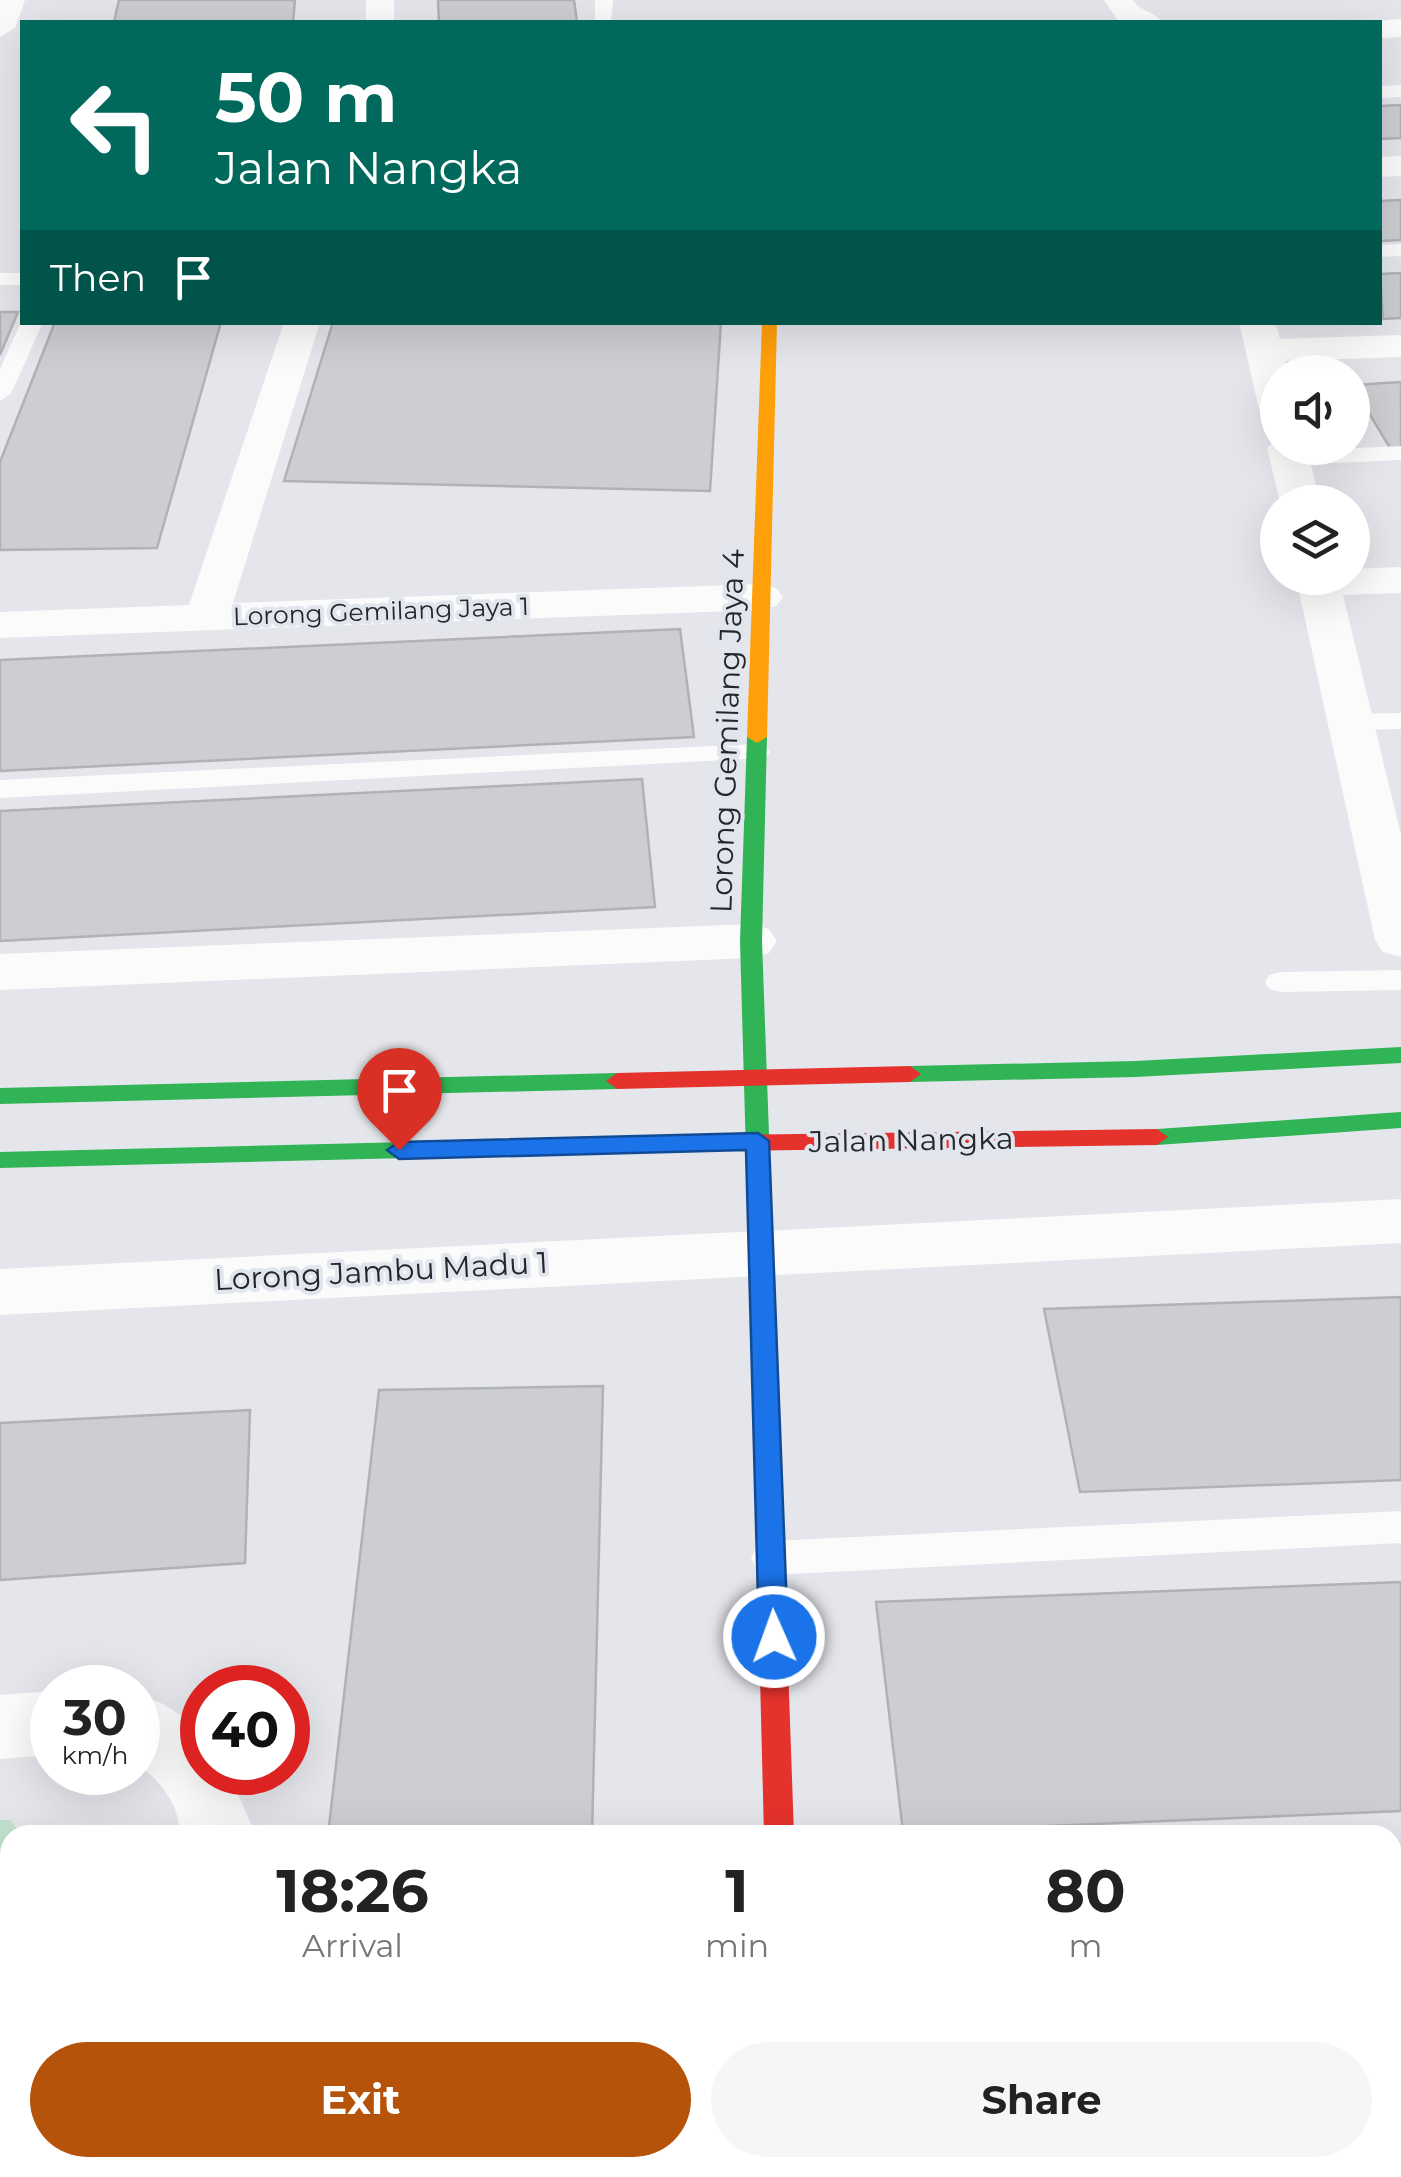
<!DOCTYPE html>
<style>
:root{--surface:#fff;--page:#f6f6f6;--text:#222;--muted:#767676;--accent:#b45309}
body{margin:0;font-family:Montserrat,sans-serif;background:var(--page);color:var(--text);height:100vh;display:flex;flex-direction:column;font-size:38px;white-space:nowrap}
*{box-sizing:border-box;margin:0}
p{font-size:32px;color:var(--muted)}
.icon{flex:none;width:55px;height:55px;fill:none;stroke:currentColor;stroke-width:2;stroke-linecap:round;stroke-linejoin:round}
.map{position:relative;flex:1;overflow:hidden}
.panel{position:absolute;left:0px;top:1825px;width:1402px;height:352px;display:flex;flex-direction:column;background:var(--surface);border-radius:30px 30px 0 0;box-shadow:0 10px 40px #0002}
.panel>*{flex:none}
.guide{position:absolute;left:20px;top:20px;width:1362px;height:305px;border-radius:0px;box-shadow:0 10px 40px #0002;background:#00695c;color:#fff;overflow:hidden}
.buttons{position:absolute;left:1260px;top:355px;display:grid;gap:20px}
.buttons a{display:grid;place-items:center;width:110px;height:110px;border-radius:50%;background:var(--surface);box-shadow:0 10px 40px #0002;font-size:50px}
.speed{position:absolute;left:30px;top:1665px;display:flex;gap:20px;font-size:50px;font-weight:700;text-align:center}
.speed>*{display:grid;place-content:center;width:130px;height:130px;border-radius:50%;background:var(--surface);box-shadow:0 10px 40px #0002;line-height:1}
.speed small{font-size:25px;font-weight:400}
.speed .limit{border:15px solid #d22;background:#fff;color:#111}
.pin{position:absolute;display:grid;place-items:center;width:85px;height:85px;color:#fff;margin:-102px -42px;border-radius:50% 50% 50% 0;rotate:-45deg;box-shadow:0 0 10px #0007}
.pin .icon{rotate:45deg}
.me{position:absolute;width:110px;margin:-55px;rotate:358deg;stroke-linejoin:round;filter:drop-shadow(0 0 8px #0008)}
.turn{display:flex;align-items:center;gap:35px;height:210px;padding:0 30px;font-size:45px}
.turn .icon{width:130px;height:130px;stroke-width:2.5}
.turn b{display:block;font-size:70px;line-height:85px}
.then{display:flex;align-items:center;height:95px;padding:0 30px;background:#0003;gap:20px;font-size:38px}
.eta{display:flex;justify-content:space-evenly;align-items:center;height:170px;text-align:center}
.eta b{font-size:60px;font-weight:700;line-height:70px}
.action{display:flex;gap:20px;margin-top:auto;padding:20px 30px}
.action a{flex:1;height:115px;border-radius:60px;background:var(--accent);color:#fff;font-size:40px;font-weight:700;line-height:115px;text-align:center}
.action a+a{background:var(--page);color:var(--text)}
.map>svg:first-child{display:block}
.green{fill:#c0e2cc}
.building{fill:#ccced2;stroke:#b1b2b6;stroke-width:2.5}
.lines{fill:none;stroke-linecap:round;stroke-linejoin:round}
.lane{fill:#fbfbfc;fill-rule:evenodd}
.street{fill:#fbfbfc;fill-rule:evenodd}
.fast{fill:#30b455;fill-rule:evenodd}
.slow{fill:#ff9f0a;fill-rule:evenodd}
.jam{fill:#e5322d;fill-rule:evenodd}
.route{fill:#1a73e8;stroke:#114b97;stroke-width:2.5}
.labels{text-anchor:middle;dominant-baseline:central;stroke-width:8;stroke-linejoin:round;paint-order:stroke}
.far-street-label{font-size:25px;fill:#242629;stroke:#e1e5ee}
.street-label{font-size:30px;fill:#242629;stroke:#e1e5ee}
</style>
<div class="map">
<svg width="1401" height="2177" viewBox="0 0 1401 2177">
<rect width="100%" height="100%" fill="#e4e6eb"/>
<path class="green" d="M0 1820H11L21 1835H10V2168H35L34 2177H0Z"/>
<g class="building">
<path d="M119 0H295L293 22H114Z"/>
<path d="M438 0H574L577 22H439Z"/>
<path d="M1401 105V138L1380 139V106Z"/>
<path d="M1401 200V240L1380 241V201Z"/>
<path d="M1401 273V318L1383 319 1380 274Z"/>
<path d="M0 312H18L0 355Z"/>
<path d="M55 322H221L157 548 0 550V462Z"/>
<path d="M333 322H721L710 491 284 481Z"/>
<path d="M1401 382V447L1390 448 1352 385Z"/>
<path d="M680 629 694 737 0 771V660Z"/>
<path d="M642 779 655 907 0 941V811Z"/>
<path d="M1401 1297V1480L1080 1492 1044 1309Z"/>
<path d="M603 1386 592 1835H328L379 1390Z"/>
<path d="M250 1410 245 1563 0 1580V1423Z"/>
<path d="M1401 1582V1811L903 1832 876 1602Z"/>
<path d="M1401 2086V2177H875L874 2168H1392V2087Z"/>
<path d="M289 2168H585L584 2177H288Z"/>
</g>
<g class="lines">
<g class="lane">
<path d="M595 0H613L611 22H595Z"/>
<path d="M1401 85V97L1380 98V86Z"/>
<path d="M1401 244V256L1380 257V245Z"/>
<rect x="0" y="273" width="22" height="12"/>
<path d="M22 320 43 322 11 394 0 401V369Z"/>
<path d="M1401 446V460L1289 465 1277 458 1289 451Z"/>
<path d="M1401 713V729L1351 730 1337 722 1351 714Z"/>
<path d="M756 744 766 746 770 752 766 758 0 798V780Z"/>
<path d="M1401 970V990L1280 992 1269 989 1265 982 1269 975 1280 972Z"/>
<path d="M1401 1511V1543L771 1575 757 1570 751 1558 757 1546 771 1541Z"/>
</g>
<g class="street">
<path d="M0 0H25L15 28 0 37Z"/>
<rect x="366" y="0" width="28" height="22"/>
<path d="M1104 0H1133C1141 12 1154 11 1162 22H1119Z"/>
<path d="M1401 19V37L1380 38V22H1370Z"/>
<path d="M1401 156V176L1380 177V157Z"/>
<path d="M284 322H320L233 603 761 584 776 588 783 597 776 606 761 610 0 638V612L189 605Z"/>
<path d="M1239 322H1275L1280 339 1401 335V357L1285 361 1288 372H1278V420L1264 417 1259 409Z"/>
<path d="M1278 438V448H1307L1320 502H1280L1267 448Z"/>
<path d="M1401 567V593L1343 595 1401 835V957L1383 952 1375 940 1296 578H1352V569Z"/>
<path d="M751 924 769 929 777 941 769 953 751 958 0 990V954Z"/>
<path d="M1401 1199V1243L0 1315V1269Z"/>
<path d="M52 1691V1755L0 1759V1695Z"/>
<path d="M138 1694 163 1704 202 1729V1772H228L252 1826 251 1835H179C182 1807 159 1779 138 1765Z"/>
<path d="M1401 1878V1950L1392 1951V1879Z"/>
<path d="M125 2168H205L204 2177H122Z"/>
<path d="M749 2168H829L831 2177H749Z"/>
</g>
<g class="fast">
<path d="M757 731 767 737 762 941 780 1439 776 1446 767 1450 758 1446 754 1439 740 941 747 737Z"/>
<path d="M1401 1047V1063L1135 1077 910 1082 899 1074 910 1066 1135 1061Z"/>
<path d="M617 1073 628 1081 617 1089 0 1104V1088Z"/>
<path d="M1401 1112V1128L1157 1145 1146 1137 1157 1129Z"/>
<path d="M649 1136 661 1144 649 1152 0 1168V1152Z"/>
</g>
<path class="slow" d="M762 322H777L767 737 757 743 747 737Z"/>
<g class="jam">
<path d="M910 1066 921 1074 910 1082 617 1089 606 1081 617 1073Z"/>
<path d="M1157 1129 1168 1137 1157 1145 649 1152 637 1144 649 1136Z"/>
<path d="M767 1428 776 1432 780 1439 794 1835H764L754 1439 758 1432Z"/>
</g>
</g>
<path class="route" d="M758 1133 769 1141 788 1637 783 1646 774 1649 764 1646 759 1637 746 1150 399 1159 387 1150 399 1142Z"/>
<g class="labels">
<g class="far-street-label">
<text transform="translate(381 611) rotate(-2)">Lorong Gemilang Jaya 1</text>
</g>
<g class="street-label">
<text transform="translate(727 731) rotate(-88)">Lorong Gemilang Jaya 4</text>
<text transform="translate(911 1140) rotate(-1)">Jalan Nangka</text>
<text transform="translate(381 1271) rotate(-3)">Lorong Jambu Madu 1</text>
</g>
</g>
</svg>
<div class="buttons">
<a><svg class="icon" aria-label="sound" viewBox="0 0 24 24"><path d="M4 9h4l5-4v14l-5-4H4zM17 9q2 3 0 6"/></svg></a>
<a><svg class="icon" aria-label="layers" viewBox="0 0 24 24"><path d="M12 4l9 5-9 5-9-5zM3 14l9 5 9-5"/></svg></a>
</div>
<div class="speed"><div>30<small>km/h</small></div><div class="limit">40</div></div>
<div class="pin" style="left:399px;top:1150px;background:#d93025"><svg class="icon" aria-label="arrive" viewBox="0 0 24 24"><path d="M6 21V4h12l-3 4 3 4H6"/></svg></div>
<svg class="me" style="left:774px;top:1637px" viewBox="-20 -20 40 40"><circle r="17" fill="#1a73e8" stroke="#fff" stroke-width="3"/><path d="M0-11L8 9 0 5-8 9z" fill="#fff"/></svg>
<div class="guide">
<div class="turn"><svg class="icon" aria-label="left" viewBox="0 0 24 24"><path d="M17 20v-9H6M10 6l-5 5 5 5"/></svg><div><b>50 m</b>Jalan Nangka</div></div>
<div class="then">Then<svg class="icon" aria-label="arrive" viewBox="0 0 24 24"><path d="M6 21V4h12l-3 4 3 4H6"/></svg></div>
</div>
<section class="panel">
<div class="eta">
<div><b>18:26</b><p>Arrival</p></div>
<div><b>1</b><p>min</p></div>
<div><b>80</b><p>m</p></div>
</div>
<div class="action"><a>Exit</a><a>Share</a></div>
</section>
</div>
